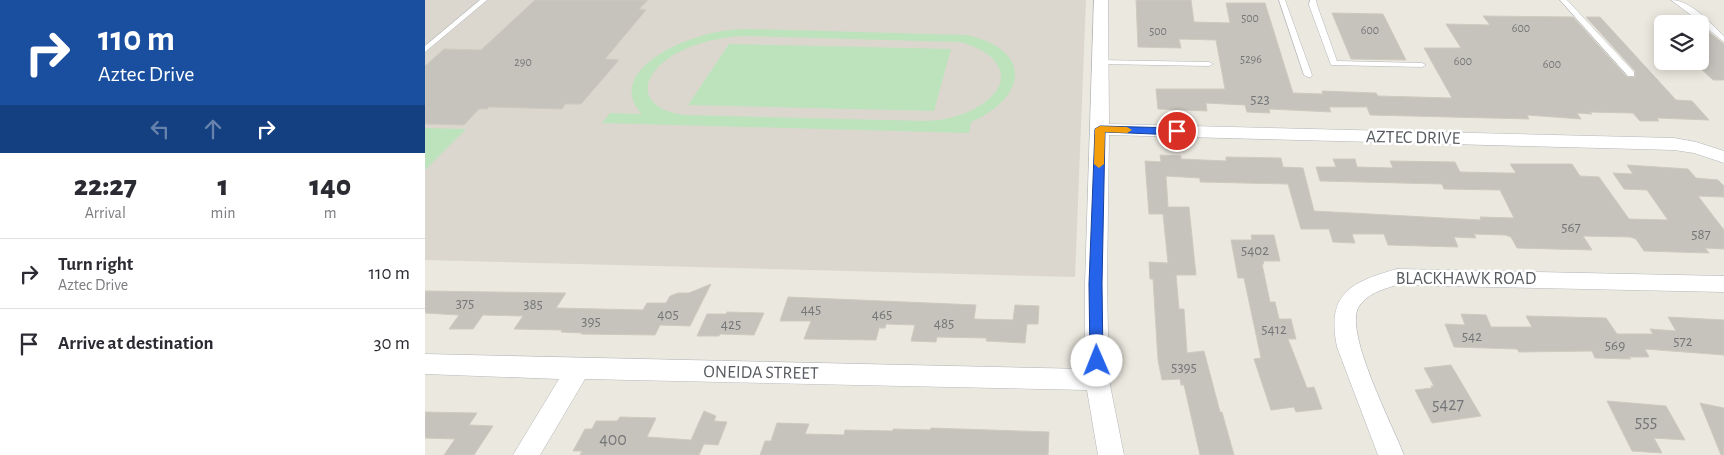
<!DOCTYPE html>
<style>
:root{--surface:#fff;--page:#f2f2f3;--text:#2b2b33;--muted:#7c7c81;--line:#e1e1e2}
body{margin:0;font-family:"Alegreya Sans",sans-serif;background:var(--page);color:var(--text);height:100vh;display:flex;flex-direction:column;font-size:19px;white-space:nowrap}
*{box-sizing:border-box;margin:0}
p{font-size:16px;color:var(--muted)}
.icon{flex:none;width:28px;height:28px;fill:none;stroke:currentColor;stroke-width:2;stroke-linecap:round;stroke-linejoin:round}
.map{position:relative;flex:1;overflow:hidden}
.details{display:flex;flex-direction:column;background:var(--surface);width:425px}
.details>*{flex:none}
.top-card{background:#1a4fa0;color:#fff;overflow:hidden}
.fabs{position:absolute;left:1229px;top:15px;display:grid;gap:10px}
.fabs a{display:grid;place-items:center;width:55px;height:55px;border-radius:8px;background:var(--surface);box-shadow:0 2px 12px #0003;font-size:25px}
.pin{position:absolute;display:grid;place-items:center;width:42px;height:42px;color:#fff;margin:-21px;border:2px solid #fff;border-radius:50%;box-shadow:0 1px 5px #0007}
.me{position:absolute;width:55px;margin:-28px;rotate:359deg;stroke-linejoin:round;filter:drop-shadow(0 0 4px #0008)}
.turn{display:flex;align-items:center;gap:18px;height:105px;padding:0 15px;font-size:22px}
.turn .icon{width:65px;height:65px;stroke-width:2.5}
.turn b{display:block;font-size:35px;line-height:42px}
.lanes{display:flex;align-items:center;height:48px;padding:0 15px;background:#0003;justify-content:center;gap:25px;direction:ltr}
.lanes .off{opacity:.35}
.eta{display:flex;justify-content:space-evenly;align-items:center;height:85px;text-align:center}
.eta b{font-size:30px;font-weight:800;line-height:35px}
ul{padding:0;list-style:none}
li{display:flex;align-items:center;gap:15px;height:70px;padding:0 15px;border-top:1px solid var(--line)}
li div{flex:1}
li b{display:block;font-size:19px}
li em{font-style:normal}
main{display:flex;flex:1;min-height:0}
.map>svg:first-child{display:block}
.education{fill:#dbd7ce}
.green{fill:#bce3bc;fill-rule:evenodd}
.building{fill:#c6c3bd;stroke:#cfcabe}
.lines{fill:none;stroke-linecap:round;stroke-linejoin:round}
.service-casing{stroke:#b2b6ba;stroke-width:1}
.minor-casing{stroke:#b2b6ba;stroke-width:1}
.service{fill:#fff;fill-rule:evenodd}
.minor{fill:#fff;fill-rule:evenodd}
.route{fill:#2563eb;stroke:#184099}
.slow{fill:#f59e0b}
.labels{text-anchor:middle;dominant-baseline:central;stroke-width:5;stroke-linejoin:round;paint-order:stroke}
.far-number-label{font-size:12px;fill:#747677}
.number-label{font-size:15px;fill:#747677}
.street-label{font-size:18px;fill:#585c60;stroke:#fff}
.near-number-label{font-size:18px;fill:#747677}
</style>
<main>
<section class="details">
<div class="top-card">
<div class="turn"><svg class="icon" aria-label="right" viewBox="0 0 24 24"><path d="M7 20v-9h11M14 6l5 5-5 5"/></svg><div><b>110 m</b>Aztec Drive</div></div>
<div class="lanes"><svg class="icon off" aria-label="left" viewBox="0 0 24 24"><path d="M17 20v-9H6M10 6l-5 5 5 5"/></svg><svg class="icon off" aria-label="ahead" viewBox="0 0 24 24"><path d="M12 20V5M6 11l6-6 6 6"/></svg><svg class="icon" aria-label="right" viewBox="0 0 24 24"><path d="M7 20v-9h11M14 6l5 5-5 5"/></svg></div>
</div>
<div class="eta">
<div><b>22:27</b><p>Arrival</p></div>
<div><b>1</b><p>min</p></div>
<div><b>140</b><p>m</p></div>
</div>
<ul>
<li><svg class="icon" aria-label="right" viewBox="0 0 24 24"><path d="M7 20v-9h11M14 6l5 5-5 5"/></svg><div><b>Turn right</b><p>Aztec Drive</p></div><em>110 m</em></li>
<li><svg class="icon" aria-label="arrive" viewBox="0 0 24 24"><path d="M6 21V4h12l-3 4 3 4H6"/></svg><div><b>Arrive at destination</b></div><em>30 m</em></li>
</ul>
</section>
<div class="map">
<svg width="1299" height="455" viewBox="0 0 1299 455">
<rect width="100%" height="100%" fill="#ebe8df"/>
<path class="education" d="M0 0H661L650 277 0 260Z"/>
<g class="green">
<path d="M324 29 541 35C607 49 604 96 546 122L544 133 177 123 185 113 217 114C183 78 240 47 270 38 287 32 305 29 324 29ZM319 36 534 42C570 50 596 78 556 105 539 116 520 120 501 121L260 115C210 109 213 74 252 53 273 42 296 37 319 36Z"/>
<path d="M304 44 526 49 509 111 263 105Z"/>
<path d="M0 128 41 129 0 170Z"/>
</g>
<g class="building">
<path d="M110 0H223L214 9 221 10 180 59 194 60 156 104H140L137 109 64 107 62 109H54L39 125 0 124V66L19 49 56 50Z"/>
<path d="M711 0H766L769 22 805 23 801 3H840L868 93 898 94 897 91 951 93 953 96 1027 98 999 48H1036L1021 24 1065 25 1058 16 1148 17 1202 77H1210V71L1161 17H1175L1251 100 1267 101 1284 120 1232 118 1234 121H1215L1208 113 1165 112 1167 114 1152 113 1156 119 1102 115 1104 119 945 115 942 107H904L906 112 844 109 845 113 822 112 820 105 781 103 782 111 733 109 731 89H800L791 40 754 39 756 48 713 47Z"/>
<path d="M907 13 958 14 981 60 926 59Z"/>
<path d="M1275 25 1299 44V80H1288L1275 68Z"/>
<path d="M735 155 756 156V159L801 161V157L856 158 858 167 878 168 889 211 1056 220 1055 217 1089 218 1075 190 1019 189 1017 184 895 181 891 167H911L908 159H930L932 167 968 168 965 161 1030 162 1035 172 1082 173H1091L1085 164H1147L1155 176 1174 177 1204 219 1243 220 1222 190 1199 189 1188 173 1208 174 1202 165 1263 169 1271 178 1293 180 1299 186V197L1273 196 1299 230V249L1280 248 1284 253 1219 251 1211 239 1205 237 1158 236 1167 250 1092 248 1086 237 1080 235 1049 234 1051 238 1029 237 1033 247 963 245 959 234H927L930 243 908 242 904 229H876L863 184 775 182V178L741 176 743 207H764L771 275H751L754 309H759L762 353 779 351 795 412H797L809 455H775L759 385H756L755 379 737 380 733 360 728 279H725L724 262 743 263 738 214H724L720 161 736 162Z"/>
<path d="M826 235H849L855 261H838L839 264H837L845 302H850L854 319H866L871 339H863L882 388 889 387 897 409 871 412 869 407 846 410 829 359 836 358 819 278H813L806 240H827Z"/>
<path d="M286 284 265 326 235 325 230 335 156 334 157 333 136 332 137 330 89 329 98 316 58 315 48 329H24L34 315 0 313V291L141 293 131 308 218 310 222 303H241L245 296 253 293H264Z"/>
<path d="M363 297 551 305 549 319 588 320 590 305 614 306 613 324H602L600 343 561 341 562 338 512 337 511 342 486 341 490 325 461 324 460 328H454L451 340 379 339 386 321H355Z"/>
<path d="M302 312 339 313 329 335 295 334 294 336H272L282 314H301Z"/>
<path d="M1036 314 1061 315 1066 327H1107L1101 316 1181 318 1192 334H1228L1225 329 1251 331 1243 317 1299 320V355L1220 349 1224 357H1204L1206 359 1170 358 1167 351 1094 352 1092 349 1029 347 1020 324 1040 325Z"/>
<path d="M1026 365 1056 416 1007 423 990 390 1007 388 1006 386H1009L999 368Z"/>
<path d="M1182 401 1241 406 1260 440 1229 438 1237 453 1207 451Z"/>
<path d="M1275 403 1299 408V455H1296Z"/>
<path d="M279 411 291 416 289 421 302 422 293 445 279 444 274 455H155L157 451H148L160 429H167L171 421H192L195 417 231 418 222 437 266 440Z"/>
<path d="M0 412 52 413 44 425 68 426 49 455H19L30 439 0 438Z"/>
<path d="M352 423 384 424 380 434 419 435 420 430 468 431V429L505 430 506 428 624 432 623 455H335L340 441H346Z"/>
</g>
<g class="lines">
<defs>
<g id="service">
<path d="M55 0H62L0 52V46Z"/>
<path d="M854 0H860L887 75 886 77H883L879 75Z"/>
<path d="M885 0H891L892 5 912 61 997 63 1001 65 997 67 906 65 884 5Z"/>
<path d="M1135 0H1142L1209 72V76H1203Z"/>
<path d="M1246 0C1266 0 1285 23 1299 36V42L1266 15Z"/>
<path d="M673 60 784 62 788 64 784 66 676 64H673Z"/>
</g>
<g id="minor">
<path d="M669 0H683L684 124 1249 138 1271 142 1299 151V163L1269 153 1249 150 684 135 682 284 684 380 699 455H673L662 390 160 379 115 455H88L134 379 0 374V354L660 369V284Z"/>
<path d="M972 269 1299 276V292L972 285C958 289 941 294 933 308 920 334 968 426 979 455H953L912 347C901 293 926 282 972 269Z"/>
</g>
</defs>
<use href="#service" class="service-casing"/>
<use href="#minor" class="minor-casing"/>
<use href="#service" class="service"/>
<use href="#minor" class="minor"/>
</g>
<path class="route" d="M675 126 752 128 757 131 752 135 680 132 677 284 678 361 676 365 672 366 667 365 665 361 664 284 670 129Z"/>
<path class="slow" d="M675 126 702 127 707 130 702 133 680 132 679 164 674 168 669 164 670 129Z"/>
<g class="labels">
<g class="far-number-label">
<text x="825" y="18">500</text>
<text x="1096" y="28">600</text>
<text x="945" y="30">600</text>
<text x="733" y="31">500</text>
<text x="826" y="59">5296</text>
<text x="1038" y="61">600</text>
<text x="98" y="62">290</text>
<text x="1127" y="64">600</text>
</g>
<g class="number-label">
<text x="835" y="99">523</text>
<text x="1146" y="227">567</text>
<text x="1276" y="234">587</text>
<text x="830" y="250">5402</text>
<text x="40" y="303">375</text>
<text x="108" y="304">385</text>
<text x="386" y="309">445</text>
<text x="243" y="314">405</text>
<text x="457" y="314">465</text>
<text x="166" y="321">395</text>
<text x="519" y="323">485</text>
<text x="306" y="324">425</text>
<text x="849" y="329">5412</text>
<text x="1047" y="336">542</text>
<text x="1258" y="341">572</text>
<text x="1190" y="345">569</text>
<text x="759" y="367">5395</text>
</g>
<g class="street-label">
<text transform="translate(988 138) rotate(1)">AZTEC DRIVE</text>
<text x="1041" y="279">BLACKHAWK ROAD</text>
<text transform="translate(336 373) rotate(1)">ONEIDA STREET</text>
</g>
<g class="near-number-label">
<text x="1023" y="405">5427</text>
<text x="1221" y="422">555</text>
<text x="188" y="440">400</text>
</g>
</g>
</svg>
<div class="fabs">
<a><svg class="icon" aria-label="layers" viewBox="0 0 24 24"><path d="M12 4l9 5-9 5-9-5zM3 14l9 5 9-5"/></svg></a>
</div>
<div class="pin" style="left:752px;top:131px;background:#d93025"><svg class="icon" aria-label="arrive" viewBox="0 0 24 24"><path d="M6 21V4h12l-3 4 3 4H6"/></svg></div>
<svg class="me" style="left:672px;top:361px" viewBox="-20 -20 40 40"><circle r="19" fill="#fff"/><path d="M0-13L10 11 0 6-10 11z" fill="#2563eb"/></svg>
</div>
</main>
